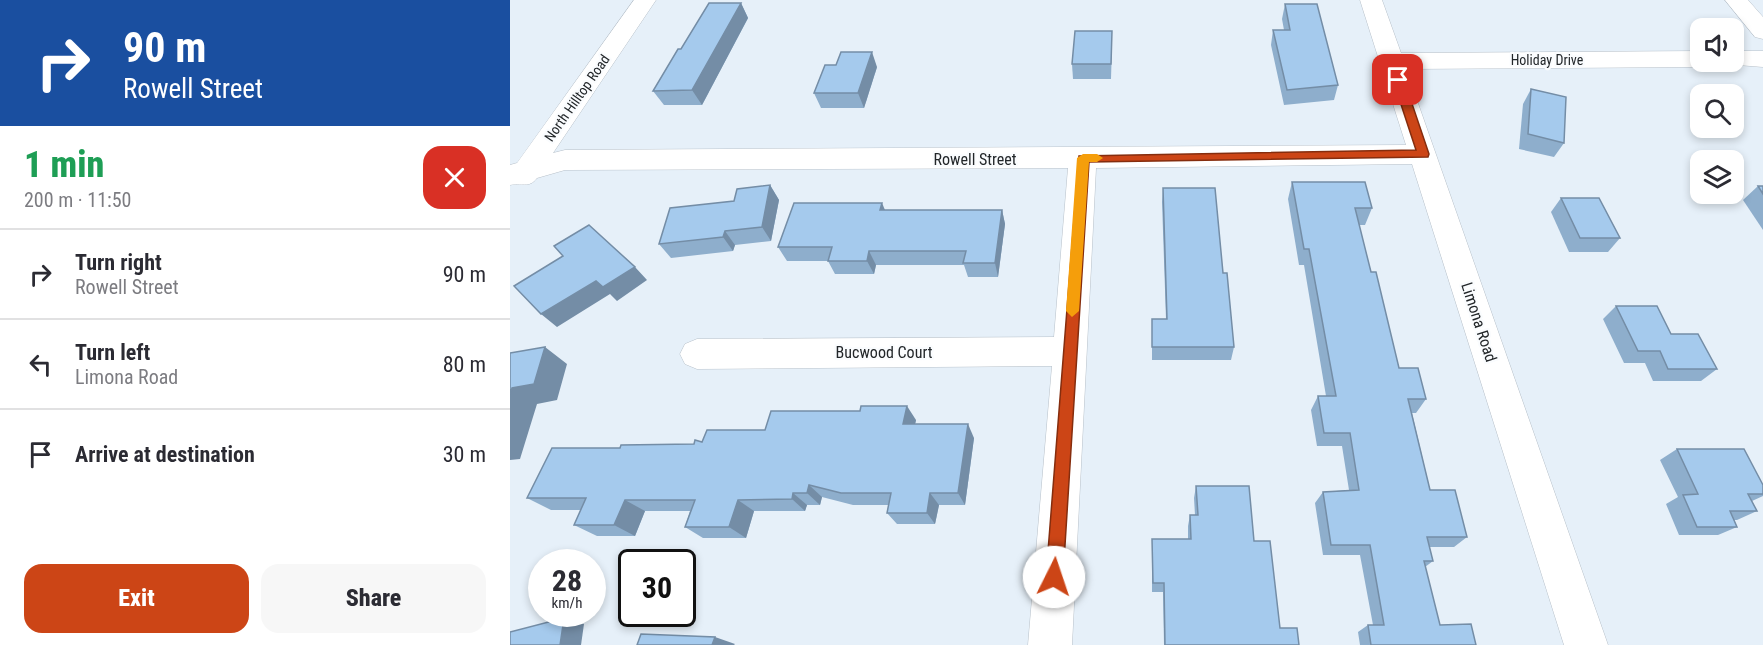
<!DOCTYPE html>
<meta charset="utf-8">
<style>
:root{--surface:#fff;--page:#f7f7f7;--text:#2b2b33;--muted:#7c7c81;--line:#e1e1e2;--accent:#cc4516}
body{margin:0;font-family:"Roboto Condensed",sans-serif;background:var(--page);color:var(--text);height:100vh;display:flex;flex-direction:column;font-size:22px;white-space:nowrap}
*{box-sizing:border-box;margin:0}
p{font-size:20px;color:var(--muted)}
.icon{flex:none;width:33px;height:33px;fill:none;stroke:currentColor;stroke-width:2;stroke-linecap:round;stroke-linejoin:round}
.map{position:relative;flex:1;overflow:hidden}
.drawer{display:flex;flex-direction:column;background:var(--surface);width:510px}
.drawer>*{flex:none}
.hud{background:#1a4fa0;color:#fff;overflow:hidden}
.controls{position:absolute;left:1180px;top:18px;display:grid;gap:12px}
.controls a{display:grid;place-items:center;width:54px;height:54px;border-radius:12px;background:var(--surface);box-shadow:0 3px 9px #0003;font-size:30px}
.speed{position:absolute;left:18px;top:549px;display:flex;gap:12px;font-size:30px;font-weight:700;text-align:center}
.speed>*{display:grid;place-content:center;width:78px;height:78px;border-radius:50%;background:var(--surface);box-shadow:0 3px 9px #0003;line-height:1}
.speed small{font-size:15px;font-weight:400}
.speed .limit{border:3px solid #111;border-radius:9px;background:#fff;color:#111}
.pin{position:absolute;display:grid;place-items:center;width:51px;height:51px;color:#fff;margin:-26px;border-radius:12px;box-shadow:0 3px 9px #0006}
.me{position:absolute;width:66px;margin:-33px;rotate:4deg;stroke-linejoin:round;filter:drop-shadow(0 0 4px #0008)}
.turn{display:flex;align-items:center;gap:21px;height:126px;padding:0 24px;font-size:27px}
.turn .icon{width:78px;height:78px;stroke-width:2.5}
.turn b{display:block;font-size:42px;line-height:51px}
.round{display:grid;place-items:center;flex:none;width:63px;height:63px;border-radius:18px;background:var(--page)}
.headline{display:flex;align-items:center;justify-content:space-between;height:102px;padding:0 24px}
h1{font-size:36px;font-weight:800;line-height:45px;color:#1e9e55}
.action{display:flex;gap:12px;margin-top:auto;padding:12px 24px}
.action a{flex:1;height:69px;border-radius:18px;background:var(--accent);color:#fff;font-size:24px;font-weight:800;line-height:69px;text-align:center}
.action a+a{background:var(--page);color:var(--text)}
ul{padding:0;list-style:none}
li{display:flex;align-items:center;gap:18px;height:90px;padding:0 24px;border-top:2px solid var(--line)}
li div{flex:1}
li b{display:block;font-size:22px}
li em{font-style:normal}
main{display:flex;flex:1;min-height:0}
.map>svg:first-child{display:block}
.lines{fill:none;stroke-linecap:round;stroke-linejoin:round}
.minor-casing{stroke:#b7c0c9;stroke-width:1}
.minor{fill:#fff;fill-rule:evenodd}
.wall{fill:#8eaecc}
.shaded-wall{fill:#748da6}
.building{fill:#a5caed;stroke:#748da6;stroke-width:1.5}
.route{fill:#cc4516;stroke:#852d0e;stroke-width:1.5}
.slow{fill:#f59e0b}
.labels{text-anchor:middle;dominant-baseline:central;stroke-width:4.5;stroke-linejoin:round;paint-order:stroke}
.far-street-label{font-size:14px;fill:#222629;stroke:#fafcfe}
.street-label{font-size:16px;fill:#222629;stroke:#fafcfe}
</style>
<main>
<section class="drawer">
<div class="hud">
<div class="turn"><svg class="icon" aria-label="right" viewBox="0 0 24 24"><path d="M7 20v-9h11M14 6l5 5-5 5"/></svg><div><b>90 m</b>Rowell Street</div></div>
</div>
<div class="headline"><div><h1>1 min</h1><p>200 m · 11:50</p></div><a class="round" style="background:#d93025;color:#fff"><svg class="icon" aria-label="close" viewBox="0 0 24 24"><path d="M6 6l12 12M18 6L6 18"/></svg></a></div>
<ul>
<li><svg class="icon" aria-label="right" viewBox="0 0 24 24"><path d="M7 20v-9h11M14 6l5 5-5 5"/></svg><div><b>Turn right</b><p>Rowell Street</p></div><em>90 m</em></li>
<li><svg class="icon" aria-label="left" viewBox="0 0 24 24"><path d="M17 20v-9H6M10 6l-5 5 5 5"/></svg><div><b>Turn left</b><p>Limona Road</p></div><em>80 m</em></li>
<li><svg class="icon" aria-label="arrive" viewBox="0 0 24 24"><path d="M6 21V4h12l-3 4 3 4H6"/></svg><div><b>Arrive at destination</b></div><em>30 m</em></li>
</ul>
<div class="action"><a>Exit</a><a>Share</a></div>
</section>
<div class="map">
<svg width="1253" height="645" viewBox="0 0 1253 645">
<rect width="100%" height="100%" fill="#e6f0f9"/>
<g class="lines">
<defs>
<g id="minor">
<path d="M124 0H146L43 153 55 150 896 145 850 0H872L891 53 1191 51V62H1202L1200 64 1191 67 896 69 1098 645H1054L902 164 586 168 562 645H518L542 366 187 369 175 364 170 354 175 344 187 339 544 337 558 168 55 170 27 178C19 189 11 182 0 185V165L7 163Z"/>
<path d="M1215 0H1238L1253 17V39L1245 37Z"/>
<path d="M1224 51H1253V67L1215 64 1213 62H1224Z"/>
</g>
</defs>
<use href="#minor" class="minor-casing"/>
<use href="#minor" class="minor"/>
</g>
<g class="wall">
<path d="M231 3 238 18 192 105H154L143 91Z"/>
<path d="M775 4 828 85 824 100 774 105 761 45 763 30H774L772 19Z"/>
<path d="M602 46 601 79H563L562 64Z"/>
<path d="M367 67 354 108H311L304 93Z"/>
<path d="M1021 89 1054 143 1044 157 1009 149 1013 104Z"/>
<path d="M782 182 862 208 855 225H849L861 272 889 368 916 399 906 413H902L920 490 957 537 944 547H919L923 561 915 567 930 625 966 645H850L848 632 858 625H863L850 555H813L805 503 813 492 839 490 832 446H807L801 410 808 396H816L794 265H789L778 199Z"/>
<path d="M260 185 269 200 261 241 225 245 223 251 161 258 149 244 224 201Z"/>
<path d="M1248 186H1253V230L1233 200Z"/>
<path d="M653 188 713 273 724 347 721 360H642V319H656L652 202Z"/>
<path d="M1051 198 1110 238 1098 252H1059L1041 212Z"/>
<path d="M375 210H492L495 224 488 277H458L454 265H366L364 274H325L318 261H277L268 247Z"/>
<path d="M1106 306 1161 334 1207 369 1191 381H1143L1135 363H1114L1093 319Z"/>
<path d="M406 420 405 424 464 438 455 505H429L425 524H387L377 513 379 505H343L312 497 310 505H297L295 511H244L236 538H193L175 527 180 511H135L125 536H87L64 525 71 510H41L17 498 110 448 184 444 255 430Z"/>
<path d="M1167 449 1253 485V496L1242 501 1247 511 1227 520H1224L1227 527 1208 535H1169L1156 504 1168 497 1150 460Z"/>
<path d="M686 486 744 541 770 628 789 645H654L653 592H642V539H678V526L680 515H685L684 498Z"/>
</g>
<g class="shaded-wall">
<path d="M231 3 238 18 192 105 182 90Z"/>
<path d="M362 52 367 67 354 108 348 93Z"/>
<path d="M260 185 269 200 261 241 252 227Z"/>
<path d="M372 203 378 217 370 210Z"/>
<path d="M492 210 495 224 488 277 485 263Z"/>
<path d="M215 231 225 245 223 251 213 237Z"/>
<path d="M359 251 366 265 364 274 357 261Z"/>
<path d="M125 267 137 280 107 301 100 294 47 327 31 314 86 281Z"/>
<path d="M35 347 57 364 47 400 27 404 10 459 0 460V394L2 388Z"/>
<path d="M397 406 406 420 402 438 393 424Z"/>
<path d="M458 424 464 438 455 505 448 493Z"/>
<path d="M299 485 312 497 310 505 297 493Z"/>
<path d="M283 493 297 505 295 511 282 499Z"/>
<path d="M420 493 429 505 425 524 417 513Z"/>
<path d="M115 500 135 511 125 536 104 525Z"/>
<path d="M228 500 244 511 236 538 219 527Z"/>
<path d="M54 618 74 624 71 645H50Z"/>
<path d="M205 637 225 644 224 645H202Z"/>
</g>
<g class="building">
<path d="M199 3H231L182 90 143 91 168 49H171Z"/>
<path d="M775 4H807L828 85 777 90 763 30H780Z"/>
<path d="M565 31H602L601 64H562Z"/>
<path d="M331 52H362L348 93H304L315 65H326Z"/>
<path d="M1021 89 1056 97 1054 143 1018 134Z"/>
<path d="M782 182H855L862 208H845L861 272H866L889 368H908L916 399H898L920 490H945L957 537H917L923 561H914L930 625 961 624 966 645H861L858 625H874L860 545H821L813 492 849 490 840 433H814L808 396H826L799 249H794Z"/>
<path d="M260 185 252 227 215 231 213 237 149 244 160 208 224 201 227 189Z"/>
<path d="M1248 186H1253V194Z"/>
<path d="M653 188H705L713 273H717L724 347H642V319H657Z"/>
<path d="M1051 198H1089L1110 238H1070Z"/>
<path d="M284 203H372L370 210H492L485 263H453L456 251H359L357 261H318L322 247H268Z"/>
<path d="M79 225 125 267 93 287 86 281 31 314 4 286 53 256 44 246Z"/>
<path d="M1106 306H1147L1161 334H1188L1207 369H1158L1150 351H1128Z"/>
<path d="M35 347 24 384 2 388 0 394V353Z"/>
<path d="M351 406H397L393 424H458L448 493H420L417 513H377L381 493H331L299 485 297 493H283L282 499 228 500 219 527H175L185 500H115L104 525H64L76 498H17L42 448H110L111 445 184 444 185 440 192 442 197 430H255L261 411H350Z"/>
<path d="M1167 449H1234L1253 485V494H1238L1247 511H1220L1227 527H1187L1173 495 1188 494Z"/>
<path d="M686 486H739L744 541H760L770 628H787L789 645H655L654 583H643L642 539H681L680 515H688Z"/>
<path d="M54 618 50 645H0V632Z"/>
<path d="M131 634 205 637 202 645H127Z"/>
</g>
<path class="route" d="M885 77 894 80 919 154 918 157 579 162 553 577 550 583 544 586 538 583 536 577 569 156 906 150 883 80Z"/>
<path class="slow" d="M573 154H587L593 158 587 162H579L569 311 562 317 556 311 567 158Z"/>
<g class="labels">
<g class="far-street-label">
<text x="1037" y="60">Holiday Drive</text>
<text transform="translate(67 98) rotate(-55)">North Hilltop Road</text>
</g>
<g class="street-label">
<text x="465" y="159">Rowell Street</text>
<text transform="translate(969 322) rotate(72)">Limona Road</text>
<text x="374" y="352">Bucwood Court</text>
</g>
</g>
</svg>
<div class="controls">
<a><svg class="icon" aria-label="sound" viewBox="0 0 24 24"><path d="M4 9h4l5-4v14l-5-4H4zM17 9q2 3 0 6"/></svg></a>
<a><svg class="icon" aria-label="search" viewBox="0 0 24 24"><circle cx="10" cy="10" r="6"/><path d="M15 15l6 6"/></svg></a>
<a><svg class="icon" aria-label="layers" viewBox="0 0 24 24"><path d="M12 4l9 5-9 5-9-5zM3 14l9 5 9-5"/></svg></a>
</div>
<div class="speed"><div>28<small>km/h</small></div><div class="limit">30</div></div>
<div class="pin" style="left:888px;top:80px;background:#d93025"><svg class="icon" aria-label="arrive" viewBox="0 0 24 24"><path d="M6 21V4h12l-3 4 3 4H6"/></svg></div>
<svg class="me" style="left:544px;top:577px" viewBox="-20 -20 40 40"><circle r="19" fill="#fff"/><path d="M0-13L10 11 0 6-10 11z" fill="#cc4516"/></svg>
</div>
</main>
